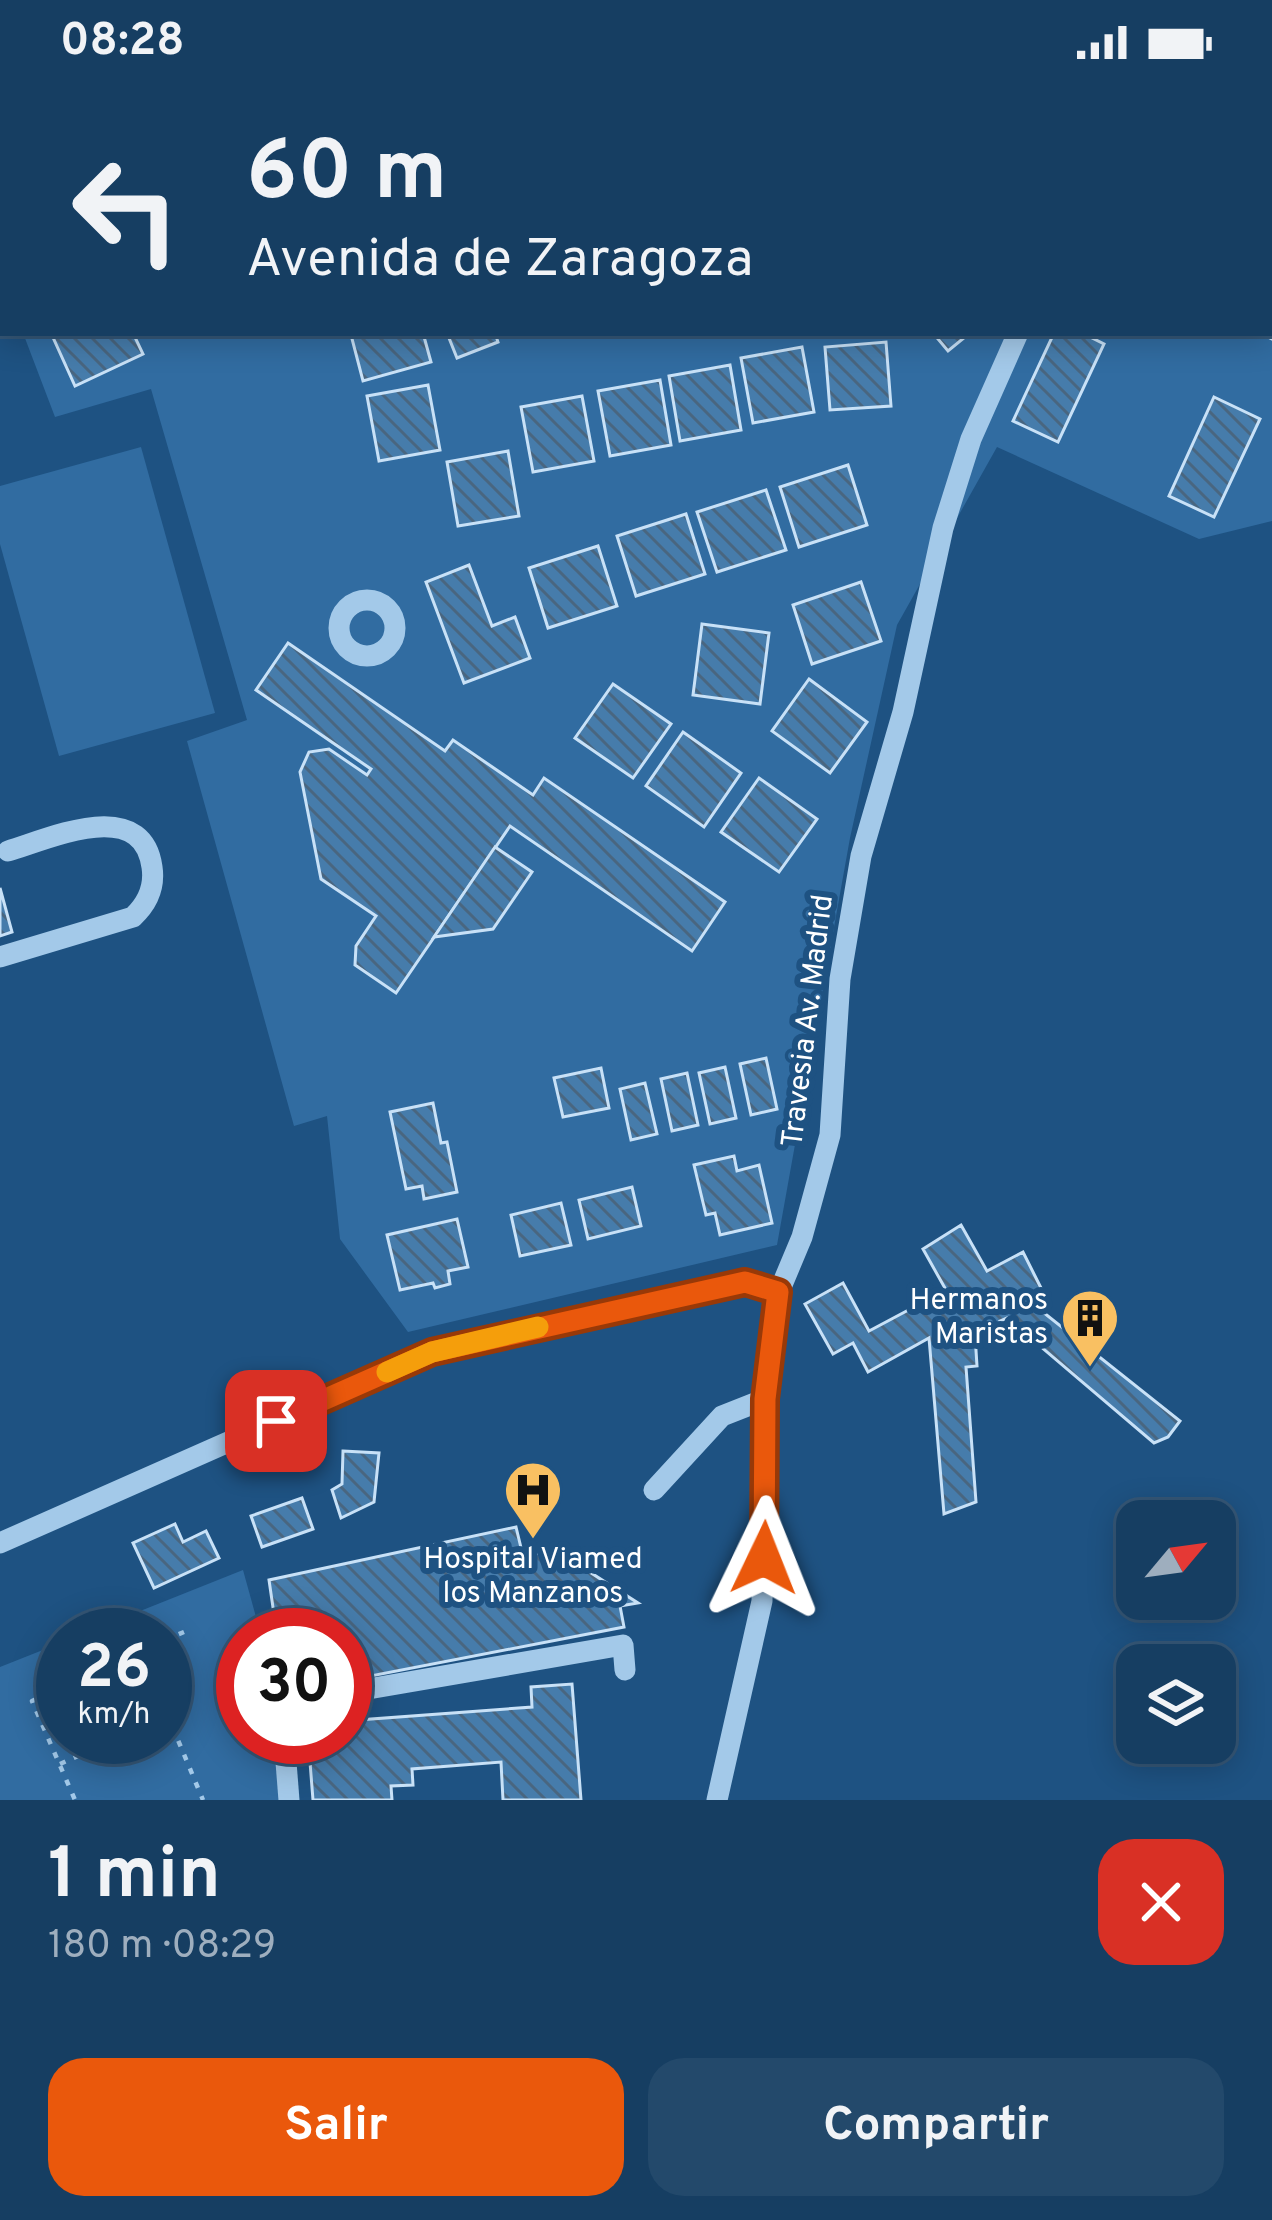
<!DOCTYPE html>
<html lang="es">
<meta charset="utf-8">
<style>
:root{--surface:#163e62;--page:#23496b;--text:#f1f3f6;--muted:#9eaebe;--line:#355777;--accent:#ea580c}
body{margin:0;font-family:Overpass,sans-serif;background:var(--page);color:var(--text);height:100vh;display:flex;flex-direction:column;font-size:45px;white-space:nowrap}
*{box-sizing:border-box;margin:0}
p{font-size:39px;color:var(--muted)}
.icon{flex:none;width:66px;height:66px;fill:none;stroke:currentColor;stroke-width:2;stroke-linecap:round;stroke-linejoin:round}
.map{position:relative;height:1716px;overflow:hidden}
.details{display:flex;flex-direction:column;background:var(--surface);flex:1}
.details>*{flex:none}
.banner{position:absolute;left:0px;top:0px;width:1272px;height:252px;box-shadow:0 6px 30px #0003,0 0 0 3px var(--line);background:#163e62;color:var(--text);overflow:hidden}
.needle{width:78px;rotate:61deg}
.tools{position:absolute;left:1116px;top:1416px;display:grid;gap:24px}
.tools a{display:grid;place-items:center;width:120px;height:120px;border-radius:24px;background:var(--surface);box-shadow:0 6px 30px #0003,0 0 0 3px var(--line);font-size:60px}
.speed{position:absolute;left:36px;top:1524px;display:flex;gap:24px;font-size:60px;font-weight:700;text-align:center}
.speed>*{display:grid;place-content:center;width:156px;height:156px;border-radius:50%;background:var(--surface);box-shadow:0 6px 30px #0003,0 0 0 3px var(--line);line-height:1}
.speed small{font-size:30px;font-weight:400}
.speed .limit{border:18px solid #d22;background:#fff;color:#111}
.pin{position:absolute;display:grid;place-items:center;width:102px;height:102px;color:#fff;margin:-51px;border-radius:24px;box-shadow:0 6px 18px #0006}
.me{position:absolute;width:132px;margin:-66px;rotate:2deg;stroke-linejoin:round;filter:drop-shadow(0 0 9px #0008)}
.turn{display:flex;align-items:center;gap:42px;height:252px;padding:0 48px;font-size:54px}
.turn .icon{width:156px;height:156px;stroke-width:2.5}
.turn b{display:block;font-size:84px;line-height:102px}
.round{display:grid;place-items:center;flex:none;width:126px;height:126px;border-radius:36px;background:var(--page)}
.head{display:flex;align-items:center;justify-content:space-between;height:204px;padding:0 48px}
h1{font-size:72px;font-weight:700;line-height:90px}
.button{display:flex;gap:24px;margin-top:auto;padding:24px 48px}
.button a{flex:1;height:138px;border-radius:36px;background:var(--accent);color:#fff;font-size:48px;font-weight:700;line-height:138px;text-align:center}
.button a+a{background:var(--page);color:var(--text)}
.status{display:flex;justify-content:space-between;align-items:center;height:84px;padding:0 60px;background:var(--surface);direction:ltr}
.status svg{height:33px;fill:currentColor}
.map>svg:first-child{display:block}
.garden{fill:#316ca1}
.building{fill:url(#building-back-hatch);stroke:#c8e1f7;stroke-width:3}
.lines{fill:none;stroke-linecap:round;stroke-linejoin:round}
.path{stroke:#a3c9e9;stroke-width:4.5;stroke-dasharray:6 9;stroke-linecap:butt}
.minor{stroke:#a3c9e9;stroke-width:21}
.route-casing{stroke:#983908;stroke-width:30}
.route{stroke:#ea580c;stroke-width:21}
.slow{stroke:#f59e0b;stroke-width:21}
.labels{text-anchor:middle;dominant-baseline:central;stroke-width:12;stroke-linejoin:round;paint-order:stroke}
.street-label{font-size:30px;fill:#fff;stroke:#1e5282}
.poi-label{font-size:30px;fill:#fff;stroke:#1e5282;text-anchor:end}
</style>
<div class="status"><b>08:28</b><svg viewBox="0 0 49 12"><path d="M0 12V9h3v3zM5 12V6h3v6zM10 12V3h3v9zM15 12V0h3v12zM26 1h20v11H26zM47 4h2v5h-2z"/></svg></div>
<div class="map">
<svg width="1272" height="1716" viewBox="0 0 1272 1716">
<defs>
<pattern id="building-back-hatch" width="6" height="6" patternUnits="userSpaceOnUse" patternTransform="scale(3)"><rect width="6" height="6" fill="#467cab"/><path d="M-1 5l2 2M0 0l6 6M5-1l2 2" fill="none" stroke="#496680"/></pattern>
</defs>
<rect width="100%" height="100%" fill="#1e5282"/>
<g class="garden">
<path d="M0 0H1272V437L1199 455 997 363 897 541 850 754 777 1161 408 1248 340 1155 327 1032 294 1042 187 657 247 636 151 305 55 333 23 249H1269V3H3V197Z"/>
<path d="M141 363 215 629 59 672 0 460V402Z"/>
<path d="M243 1486 261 1551H243V1653H279L281 1716H0V1583L63 1558V1653H165V1551H80Z"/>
</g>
<g class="building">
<path d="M305 0H373V3H285Z"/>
<path d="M3 22V144L0 138Z"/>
<path d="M1272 182V255L1260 249H1269Z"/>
<path d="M51 249H133L143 270 75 302Z"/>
<path d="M423 249 431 278 363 297 351 251Z"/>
<path d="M447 249H495L498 258 457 274Z"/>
<path d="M933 249H970L948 267Z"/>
<path d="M1054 249H1082L1104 260 1058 358 1013 337Z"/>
<path d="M886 258 891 322 830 326 825 263Z"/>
<path d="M802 263 814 328 753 339 741 274Z"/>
<path d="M730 281 741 346 680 357 669 292Z"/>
<path d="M660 296 671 361 610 372 598 307Z"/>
<path d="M428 301 440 366 379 377 367 312Z"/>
<path d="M582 312 594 377 533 388 521 323Z"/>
<path d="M1214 313 1260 335 1214 433 1169 412Z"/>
<path d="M508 367 519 432 458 442 447 378Z"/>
<path d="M848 381 867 441 799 463 780 403Z"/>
<path d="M766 406 786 466 717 488 697 428Z"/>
<path d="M686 430 705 490 636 512 617 452Z"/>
<path d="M598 462 617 522 548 544 529 484Z"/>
<path d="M469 481 492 542 515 533 530 574 464 599 426 498Z"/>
<path d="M861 498 881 557 812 580 793 521Z"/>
<path d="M702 540 769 549 760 620 693 611Z"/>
<path d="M288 559 445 667 453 656 533 711 544 694 725 818 692 867 510 742 396 909 355 881 356 862 376 832 321 795 300 688 309 668 329 665 367 691 371 685 256 606Z"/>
<path d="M809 595 867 638 830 689 772 647Z"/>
<path d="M613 600 671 640 633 694 575 654Z"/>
<path d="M683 648 741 689 704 743 646 702Z"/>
<path d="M759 694 817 735 779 788 721 748Z"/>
<path d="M495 763 532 788 493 845 434 853Z"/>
<path d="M0 804 12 848 0 852Z"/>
<path d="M766 974 777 1025 751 1031 740 980Z"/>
<path d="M725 983 736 1034 710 1040 699 989Z"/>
<path d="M601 984 609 1024 563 1033 554 994Z"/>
<path d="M687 989 698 1041 672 1047 661 995Z"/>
<path d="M645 999 657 1050 631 1056 620 1005Z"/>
<path d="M433 1019 441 1059 447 1058 457 1108 424 1115 422 1102 406 1105 390 1028Z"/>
<path d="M734 1072 737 1087 759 1081 772 1139 720 1151 715 1129 706 1131 694 1081Z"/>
<path d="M632 1103 641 1142 588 1155 579 1116Z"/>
<path d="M561 1119 571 1161 520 1172 511 1131Z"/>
<path d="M457 1135 468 1183 448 1187 450 1200 435 1204 433 1199 400 1206 387 1151Z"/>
<path d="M961 1141 987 1187 1023 1168 1043 1208 1034 1221 1180 1337 1168 1353 1154 1359 1007 1234 1000 1237 1004 1249 992 1256 983 1246 975 1251 977 1282 966 1283 976 1418 944 1430 929 1254 868 1288 853 1259 833 1270 805 1220 843 1199 869 1247 946 1206 923 1165Z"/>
<path d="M343 1367 379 1369 374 1418 341 1434 332 1406 342 1400Z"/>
<path d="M302 1414 313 1445 262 1463 251 1432Z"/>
<path d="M175 1440 183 1458 206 1447 219 1474 154 1504 133 1459Z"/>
<path d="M516 1443 523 1472 558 1466 561 1485 577 1480 638 1519 620 1522 624 1543 345 1597V1551H277L269 1496Z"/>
<path d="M572 1600 581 1716H503L501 1678 412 1685 413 1701 391 1702 392 1716H313L308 1653H345V1637L532 1623 531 1603Z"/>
</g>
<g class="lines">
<g class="path">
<path d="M165 1556 184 1548"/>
<path d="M63 1603 32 1617 75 1716"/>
<path d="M165 1633 168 1632 203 1716"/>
<path d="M60 1680 120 1653"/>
</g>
<g class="minor">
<path d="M1134 0 1141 3"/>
<path d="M1269 3 1270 0"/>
<circle cx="367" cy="544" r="28"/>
<path d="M0 873 133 833C148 819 155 803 152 783 142 711 49 755 8 767"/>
<path d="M654 1406 722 1332 765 1315"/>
<path d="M0 1459 432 1268 727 1200 744 1198 779 1208"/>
<path d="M345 1609 623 1561 625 1586"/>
<path d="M284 1653 289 1716"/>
<path d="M717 1716 762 1517 765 1315 779 1208 802 1153 830 1051 840 895 861 772 903 628 943 444 971 355 1018 249"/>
</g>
</g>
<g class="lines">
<defs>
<path id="route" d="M276 1337 432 1268 745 1198 778 1208 765 1315 764 1474"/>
</defs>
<use href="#route" class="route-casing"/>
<use href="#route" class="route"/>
<path class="slow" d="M387 1288 432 1268 538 1243"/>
</g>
<defs>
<symbol id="building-pin" viewBox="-11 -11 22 30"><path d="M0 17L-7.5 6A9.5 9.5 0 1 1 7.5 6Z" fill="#f9c062" stroke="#1e5282"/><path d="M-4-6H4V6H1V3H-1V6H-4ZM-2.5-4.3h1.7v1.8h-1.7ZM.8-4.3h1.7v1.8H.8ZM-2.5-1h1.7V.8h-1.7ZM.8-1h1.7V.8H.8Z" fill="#111"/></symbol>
<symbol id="hospital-pin" viewBox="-11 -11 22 30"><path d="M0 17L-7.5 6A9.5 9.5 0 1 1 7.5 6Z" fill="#f9c062" stroke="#1e5282"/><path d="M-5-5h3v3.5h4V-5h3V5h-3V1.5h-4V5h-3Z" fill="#111"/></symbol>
</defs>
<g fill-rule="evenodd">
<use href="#building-pin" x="1057" y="1201" width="66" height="90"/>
<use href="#hospital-pin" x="500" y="1373" width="66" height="90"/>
</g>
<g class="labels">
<g class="street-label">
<text transform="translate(809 937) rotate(-83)">Travesia Av. Madrid</text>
</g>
<g class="poi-label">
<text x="1048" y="1217">Hermanos<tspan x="1048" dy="34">Maristas</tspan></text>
<text x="533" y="1476" text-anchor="middle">Hospital Viamed<tspan x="533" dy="34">los Manzanos</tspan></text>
</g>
</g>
</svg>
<div class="tools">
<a><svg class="needle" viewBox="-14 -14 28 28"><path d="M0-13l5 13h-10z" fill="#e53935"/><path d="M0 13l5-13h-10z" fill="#9eaebe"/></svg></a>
<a><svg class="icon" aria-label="layers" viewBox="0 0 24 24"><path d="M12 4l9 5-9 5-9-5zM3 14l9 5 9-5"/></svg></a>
</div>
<div class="speed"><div>26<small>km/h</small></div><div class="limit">30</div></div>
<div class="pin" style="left:276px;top:1337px;background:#d93025"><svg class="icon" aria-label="arrive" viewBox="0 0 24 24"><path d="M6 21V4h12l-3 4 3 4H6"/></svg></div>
<svg class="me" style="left:764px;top:1474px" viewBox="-20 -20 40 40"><path d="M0-17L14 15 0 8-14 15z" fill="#ea580c" stroke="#fff" stroke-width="4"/></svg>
<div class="banner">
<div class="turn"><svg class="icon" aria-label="left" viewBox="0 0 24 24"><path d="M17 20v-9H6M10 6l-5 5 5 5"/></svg><div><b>60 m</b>Avenida de Zaragoza</div></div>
</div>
</div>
<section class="details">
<div class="head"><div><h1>1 min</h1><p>180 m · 08:29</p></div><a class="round" style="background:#d93025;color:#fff"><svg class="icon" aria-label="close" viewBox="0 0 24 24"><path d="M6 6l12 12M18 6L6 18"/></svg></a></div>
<div class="button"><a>Salir</a><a>Compartir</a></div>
</section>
